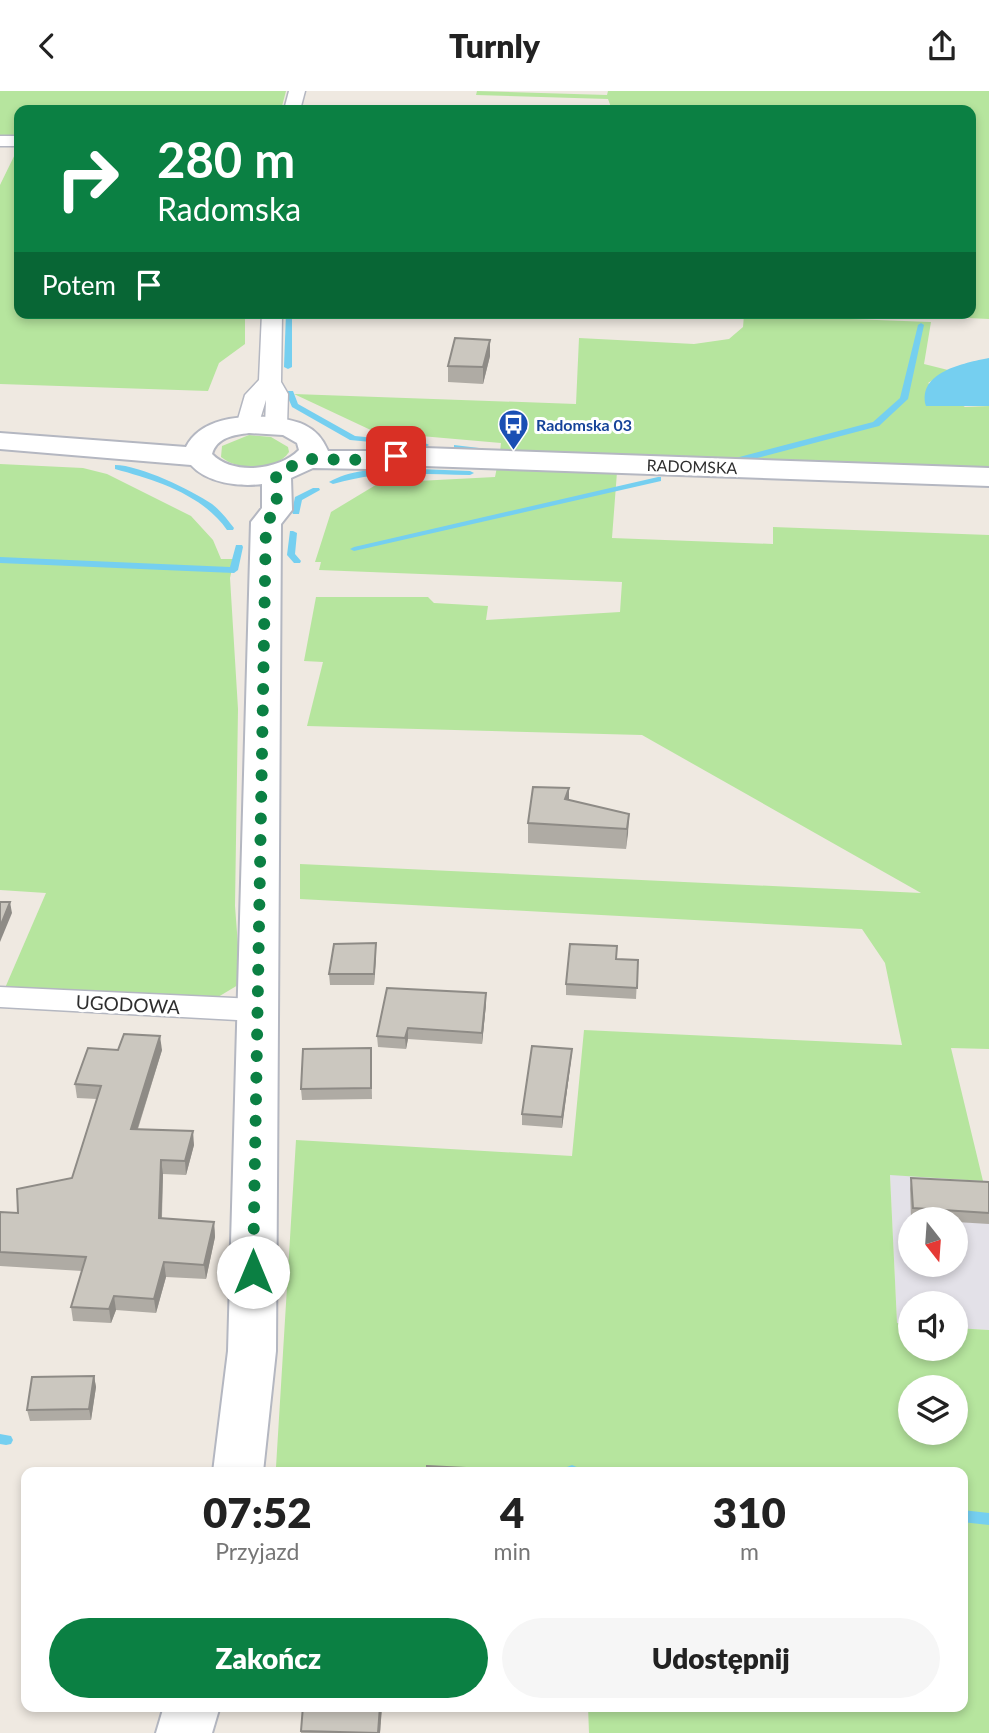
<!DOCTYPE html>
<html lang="pl">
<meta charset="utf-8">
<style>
:root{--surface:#fff;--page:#f6f6f6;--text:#222;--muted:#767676;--accent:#0b8043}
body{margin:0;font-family:Lato,sans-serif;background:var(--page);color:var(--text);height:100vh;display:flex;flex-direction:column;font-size:26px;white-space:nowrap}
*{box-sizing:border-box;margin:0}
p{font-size:23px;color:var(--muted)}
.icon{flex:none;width:38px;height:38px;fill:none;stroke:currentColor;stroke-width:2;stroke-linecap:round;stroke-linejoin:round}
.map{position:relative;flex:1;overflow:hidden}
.side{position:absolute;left:21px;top:1376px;width:947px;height:245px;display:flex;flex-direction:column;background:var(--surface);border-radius:14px;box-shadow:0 4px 10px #0003}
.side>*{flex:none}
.banner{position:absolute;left:14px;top:14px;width:962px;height:214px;border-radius:14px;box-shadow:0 4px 10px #0003;background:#0b8043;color:#fff;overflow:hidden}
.needle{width:46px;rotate:163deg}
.tools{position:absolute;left:898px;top:1116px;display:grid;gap:14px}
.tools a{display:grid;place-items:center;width:70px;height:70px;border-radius:50%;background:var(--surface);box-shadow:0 4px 10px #0003;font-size:35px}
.pin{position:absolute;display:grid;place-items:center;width:60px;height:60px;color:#fff;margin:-30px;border-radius:14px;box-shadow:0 4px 10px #0006}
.me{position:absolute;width:77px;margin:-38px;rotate:0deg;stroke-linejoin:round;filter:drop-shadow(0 0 5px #0008)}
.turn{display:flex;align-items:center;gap:24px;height:147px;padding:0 28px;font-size:32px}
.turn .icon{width:91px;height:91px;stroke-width:2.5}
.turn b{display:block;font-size:49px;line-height:60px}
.then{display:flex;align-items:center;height:66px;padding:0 28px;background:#0003;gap:14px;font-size:26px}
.eta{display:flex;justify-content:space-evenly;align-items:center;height:119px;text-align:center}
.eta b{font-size:42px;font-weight:800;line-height:49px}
.cta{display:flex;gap:14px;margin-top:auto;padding:14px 28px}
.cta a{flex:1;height:80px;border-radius:42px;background:var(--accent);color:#fff;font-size:28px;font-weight:800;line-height:80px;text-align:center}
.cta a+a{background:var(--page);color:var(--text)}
header{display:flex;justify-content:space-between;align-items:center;height:91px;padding:0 28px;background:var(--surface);font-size:32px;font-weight:800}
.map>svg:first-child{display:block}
.industrial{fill:#e3e1e8;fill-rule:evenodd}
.green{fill:#b6e59e;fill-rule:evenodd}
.water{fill:#75cff0}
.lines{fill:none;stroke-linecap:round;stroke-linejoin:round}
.stream{fill:#75cff0;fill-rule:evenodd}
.minor-casing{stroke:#b4b7c1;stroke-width:3}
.tertiary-casing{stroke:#b4b7c1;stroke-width:4}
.minor{fill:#fff;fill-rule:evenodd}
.tertiary{fill:#fff;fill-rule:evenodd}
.wall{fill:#afaba4}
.shaded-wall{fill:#8e8b86}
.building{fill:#cbc7bf;stroke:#8e8b86;stroke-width:2}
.route{stroke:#0b8043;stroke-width:12;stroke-dasharray:0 21.6}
.labels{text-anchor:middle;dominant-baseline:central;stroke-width:6;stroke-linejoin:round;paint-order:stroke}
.far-transit-label{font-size:16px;font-weight:bold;fill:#164399;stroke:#fff;text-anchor:start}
.far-street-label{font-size:16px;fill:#2e2e2e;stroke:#fff}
.street-label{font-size:19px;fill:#2e2e2e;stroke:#fff}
</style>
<header><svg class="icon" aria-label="back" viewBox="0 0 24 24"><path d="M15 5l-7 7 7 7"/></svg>Turnly<svg class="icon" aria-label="share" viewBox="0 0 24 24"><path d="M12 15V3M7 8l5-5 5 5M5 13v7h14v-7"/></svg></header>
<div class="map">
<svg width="989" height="1642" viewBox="0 0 989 1642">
<rect width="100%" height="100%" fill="#efe9e1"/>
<path class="industrial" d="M890 1083 989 1090V1239L956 1237V1213H910V1234L897 1233ZM910 1129H956V1174H910Z"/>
<g class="green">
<path d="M0 0H286L281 19H19V47H0Z"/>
<path d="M477 0 607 4 608 0H989V228L859 222H971V19H612L608 8 476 4Z"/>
<path d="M19 55V222H245V253L219 272 208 300 0 293V94Z"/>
<path d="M744 224 931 231 924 273 948 279 928 292 965 316 989 315V377L500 361 501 352 375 341 294 303 576 313 579 247 694 253 729 248 743 236Z"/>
<path d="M249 344 271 346 288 356 289 361C276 381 238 380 221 366L222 355Z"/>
<path d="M0 373 83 377 107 383 191 425 213 449 221 468H234L230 487 238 618 235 815 240 881 238 894 218 906 5 897 46 802 0 799Z"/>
<path d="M497 376 617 381 612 447 773 453V436L989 444V958L951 957 983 1090 890 1084 897 1232 910 1234V1258H956V1237L989 1239V1642H589L588 1615H962V1381H356L276 1376 296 1049 572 1065 584 939 902 954 885 872 862 838 300 808V773L921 802 642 644 307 635 323 571 304 570 316 506H428L434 512 488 515 486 529 620 521 622 491 319 479 321 471H315L331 421 379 392 495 386ZM910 1297H956V1342H910Z"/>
</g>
<path class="water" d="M989 267V315H926C917 281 964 272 989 267Z"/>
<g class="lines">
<g class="stream">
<path d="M286 222H292V276L288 278 284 276Z"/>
<path d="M921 232 924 234 908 308 879 335 734 373H728V369L873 331 900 307 918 234Z"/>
<path d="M287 300H293L298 313 355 345 425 352 429 354 425 356 350 349 292 316 286 302Z"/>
<path d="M454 354 479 357 483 359 479 361 457 358H454Z"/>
<path d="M115 374C140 374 191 399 212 413 221 420 227 428 234 437L233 439H227C202 403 155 389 115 378Z"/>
<path d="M419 378 470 380 474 382 470 384C421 383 380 379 333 393L329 391C354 376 390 378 419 378Z"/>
<path d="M658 386H661V390L354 460 350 458 354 456Z"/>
<path d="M313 397H319L320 399 302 409 299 423H293L292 421 295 406Z"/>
<path d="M290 440H293L297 442 295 463 301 470 300 472H294L287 464Z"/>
<path d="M236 454H242L243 456 238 479 234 482 0 472V466L230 476Z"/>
<path d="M0 1343 11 1345 13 1349 11 1353 6 1354 0 1353Z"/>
<path d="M572 1374 579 1377 581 1381H565L567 1376Z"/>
<path d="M962 1419 989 1422V1434L962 1431Z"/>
</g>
<defs>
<g id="minor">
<path d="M289 0H305L300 19H284Z"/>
<rect x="0" y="45" width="19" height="10"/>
<path d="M262 222H282L281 291 288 303 287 335 276 342 268 340 265 335 266 309 258 335 247 342 236 335 245 304 259 289Z"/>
<path d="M0 896 255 908 267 912 272 919 267 926 255 930 0 916Z"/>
</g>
<g id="tertiary">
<path d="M269 326C296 329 317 333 328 360H368L396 356 989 377V395L396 374 368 378 313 377 291 387 292 419 281 433 276 1260 263 1381H213L228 1260 251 431 262 417V393C239 396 207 392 191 374L0 358V342L186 356C201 327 239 325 269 326ZM249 342 283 344 297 352 299 359C280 379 233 385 212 363 217 346 234 344 249 342Z"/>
<path d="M164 1615H220L212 1642H156Z"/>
</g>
</defs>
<use href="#minor" class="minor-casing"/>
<use href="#tertiary" class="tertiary-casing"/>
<use href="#minor" class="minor"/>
<use href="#tertiary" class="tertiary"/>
</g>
<g class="wall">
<path d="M490 249V265L483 293 448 291V275Z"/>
<path d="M569 697V709L629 723 626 758 528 752V732Z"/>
<path d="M376 852V863L374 894H330L329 883Z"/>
<path d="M616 868 638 869 636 908 566 904V893Z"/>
<path d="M486 902V913L482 953 408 948 406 958 378 956 377 945Z"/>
<path d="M371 957 372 1008 302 1009 301 998Z"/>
<path d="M572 958 571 969 562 1037 522 1034V1023Z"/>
<path d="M118 959H162L138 1038 194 1054 186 1084 163 1083 162 1127 214 1131 215 1146 206 1188 166 1186 156 1222 116 1219 111 1232 73 1230 71 1216 82 1180 0 1175V1121L18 1122 72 1087 97 1008 77 1007 75 993Z"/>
<path d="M911 1087 989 1091V1133L956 1131V1129L911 1128 910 1098Z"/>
<path d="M94 1285 96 1296 91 1329 30 1330 27 1319Z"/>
<path d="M382 1615 380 1642H301V1640Z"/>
</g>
<g class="shaded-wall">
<path d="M490 249V265L483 293V276Z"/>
<path d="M569 697V717L565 708Z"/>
<path d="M629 723 628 743 626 758 627 738Z"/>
<path d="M10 811 12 822 0 851V836Z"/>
<path d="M376 852V863L374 894V883Z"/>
<path d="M486 902V913L482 953V942Z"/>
<path d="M408 937V948L406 958 405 947Z"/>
<path d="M160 945 162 959 133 1052 131 1038Z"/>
<path d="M572 958 571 969 562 1037V1026Z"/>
<path d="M193 1040 194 1054 186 1084 185 1070Z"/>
<path d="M161 1069 163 1083 161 1141 159 1127Z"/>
<path d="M214 1131 215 1146 206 1188 204 1174Z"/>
<path d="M164 1171 166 1186 156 1222 154 1208Z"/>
<path d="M114 1205 116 1219 111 1232 109 1218Z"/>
<path d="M94 1285 96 1296 91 1329 89 1318Z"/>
<path d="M380 1615H382L380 1642H378Z"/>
</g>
<g class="building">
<path d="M455 247 490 249 483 276 448 275Z"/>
<path d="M533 696 569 697 565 708 629 723 627 738 528 732Z"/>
<path d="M0 811H10L0 836Z"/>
<path d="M376 852 374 883H329L334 853Z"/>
<path d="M570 853 617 855 616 868 638 869 637 897 566 893Z"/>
<path d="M387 897 486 902 482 942 408 937 405 947 377 945Z"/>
<path d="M124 943 160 945 131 1038 193 1040 185 1070 161 1069 159 1127 214 1131 204 1174 164 1171 154 1208 114 1205 109 1218 71 1216 86 1166 0 1161V1121L18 1122 17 1098 72 1087 101 995 75 993 88 957 118 959Z"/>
<path d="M532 955 572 958 562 1026 522 1023Z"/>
<path d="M371 957V997L301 998 303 958Z"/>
<path d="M911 1087 989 1091V1122L913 1117Z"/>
<path d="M94 1285 89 1318 27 1319 32 1286Z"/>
<path d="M427 1375 504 1379 503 1381H427Z"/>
<path d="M303 1615H380L378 1642 301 1640Z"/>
</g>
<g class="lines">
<path class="route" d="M253 1181 266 431 277 419 276 382 308 368 368 369 396 365"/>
</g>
<defs>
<symbol id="bus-pin" viewBox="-11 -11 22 30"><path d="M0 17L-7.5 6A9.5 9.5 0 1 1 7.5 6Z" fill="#1a4fb4" stroke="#fff"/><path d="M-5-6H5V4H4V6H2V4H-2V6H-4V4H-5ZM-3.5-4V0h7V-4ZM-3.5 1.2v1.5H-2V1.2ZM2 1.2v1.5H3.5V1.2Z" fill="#fff"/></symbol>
</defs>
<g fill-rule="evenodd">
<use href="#bus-pin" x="496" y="316" width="35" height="47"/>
</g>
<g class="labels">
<g class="far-transit-label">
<text x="536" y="333">Radomska 03</text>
</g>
<g class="far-street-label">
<text transform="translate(692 375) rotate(2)">RADOMSKA</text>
</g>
<g class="street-label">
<text transform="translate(128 913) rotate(3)">UGODOWA</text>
</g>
</g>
</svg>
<div class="tools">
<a><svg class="needle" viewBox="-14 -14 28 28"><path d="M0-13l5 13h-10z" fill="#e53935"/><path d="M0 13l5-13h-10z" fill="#767676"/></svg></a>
<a><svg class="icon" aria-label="sound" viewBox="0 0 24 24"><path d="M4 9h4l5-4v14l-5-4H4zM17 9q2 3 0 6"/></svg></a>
<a><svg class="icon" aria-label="layers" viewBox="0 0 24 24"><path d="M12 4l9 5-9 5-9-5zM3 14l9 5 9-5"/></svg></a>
</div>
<div class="pin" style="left:396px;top:365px;background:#d93025"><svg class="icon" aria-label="arrive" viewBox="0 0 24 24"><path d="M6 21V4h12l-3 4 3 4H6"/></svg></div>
<svg class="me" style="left:253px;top:1181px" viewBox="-20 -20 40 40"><circle r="19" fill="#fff"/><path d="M0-13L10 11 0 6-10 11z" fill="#0b8043"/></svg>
<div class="banner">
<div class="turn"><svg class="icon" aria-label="right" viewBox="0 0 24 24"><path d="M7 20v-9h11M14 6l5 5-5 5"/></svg><div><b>280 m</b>Radomska</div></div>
<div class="then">Potem<svg class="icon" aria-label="arrive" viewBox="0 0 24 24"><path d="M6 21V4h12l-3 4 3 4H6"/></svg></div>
</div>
<section class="side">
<div class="eta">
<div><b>07:52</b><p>Przyjazd</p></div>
<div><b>4</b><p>min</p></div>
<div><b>310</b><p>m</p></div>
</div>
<div class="cta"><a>Zakończ</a><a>Udostępnij</a></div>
</section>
</div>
